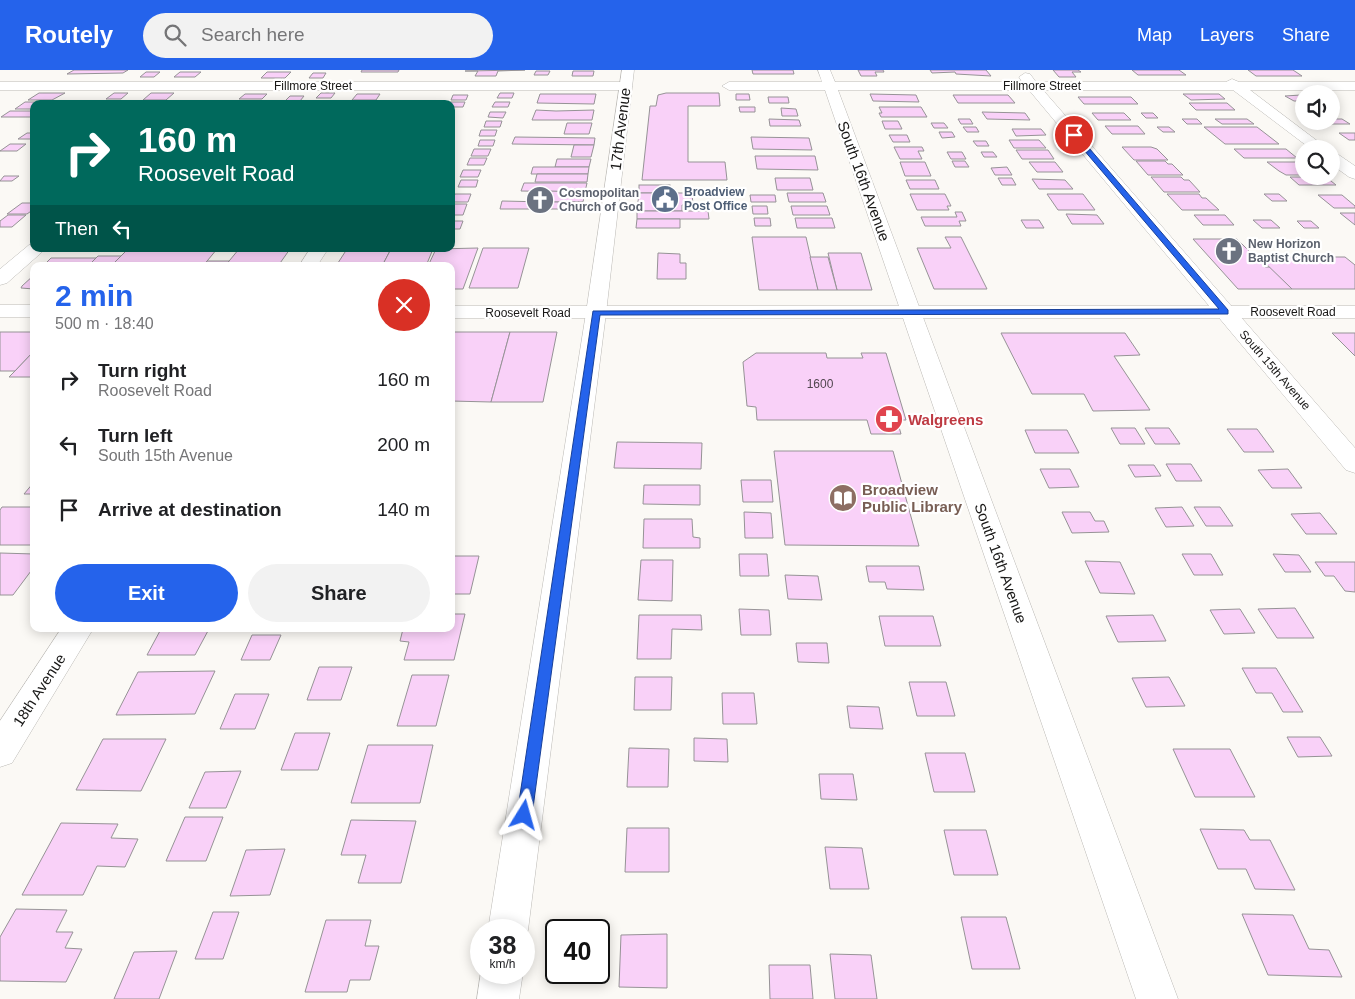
<!DOCTYPE html>
<meta charset="utf-8">
<style>
:root{--surface:#fff;--page:#f2f2f2;--text:#202124;--muted:#757577;--accent:#2563eb}
body{margin:0;font-family:Arial,sans-serif;background:var(--page);color:var(--text);height:100vh;display:flex;flex-direction:column;font-size:19px;white-space:nowrap}
*{box-sizing:border-box;margin:0}
p{font-size:16px;color:var(--muted)}
.icon{flex:none;width:28px;height:28px;fill:none;stroke:currentColor;stroke-width:2;stroke-linecap:round;stroke-linejoin:round}
.map{position:relative;flex:1;overflow:hidden}
.side{position:absolute;left:30px;top:192px;width:425px;height:370px;display:flex;flex-direction:column;background:var(--surface);border-radius:10px;box-shadow:0 2px 12px #0003}
.side>*{flex:none}
.hud{position:absolute;left:30px;top:30px;width:425px;height:152px;border-radius:10px;box-shadow:0 2px 12px #0003;background:#00695c;color:#fff;overflow:hidden}
.fabs{position:absolute;left:1295px;top:15px;display:grid;gap:10px}
.fabs a{display:grid;place-items:center;width:45px;height:45px;border-radius:50%;background:var(--surface);box-shadow:0 2px 12px #0003;font-size:25px}
.speed{position:absolute;left:470px;top:849px;display:flex;gap:10px;font-size:25px;font-weight:700;text-align:center}
.speed>*{display:grid;place-content:center;width:65px;height:65px;border-radius:50%;background:var(--surface);box-shadow:0 2px 12px #0003;line-height:1}
.speed small{font-size:12px;font-weight:400}
.speed .limit{border:2px solid #111;border-radius:8px;background:#fff;color:#111}
.pin{position:absolute;display:grid;place-items:center;width:42px;height:42px;color:#fff;margin:-21px;border:2px solid #fff;border-radius:50%;box-shadow:0 1px 5px #0007}
.me{position:absolute;width:55px;margin:-28px;rotate:8deg;stroke-linejoin:round;filter:drop-shadow(0 0 4px #0008)}
.turn{display:flex;align-items:center;gap:18px;height:105px;padding:0 25px;font-size:22px}
.turn .icon{width:65px;height:65px;stroke-width:2.5}
.turn b{display:block;font-size:35px;line-height:42px}
.then{display:flex;align-items:center;height:48px;padding:0 25px;background:#0003;gap:10px;font-size:19px}
.round{display:grid;place-items:center;flex:none;width:52px;height:52px;border-radius:26px;background:var(--page)}
.headline{display:flex;align-items:center;justify-content:space-between;height:85px;padding:0 25px}
h1{font-size:30px;font-weight:700;line-height:38px;color:var(--accent)}
.primary-button{display:flex;gap:10px;margin-top:auto;padding:10px 25px}
.primary-button a{flex:1;height:58px;border-radius:30px;background:var(--accent);color:#fff;font-size:20px;font-weight:700;line-height:58px;text-align:center}
.primary-button a+a{background:var(--page);color:var(--text)}
ul{padding:0;list-style:none}
li{display:flex;align-items:center;gap:15px;height:65px;padding:0 25px}
li div{flex:1}
li b{display:block;font-size:19px}
li em{font-style:normal}
header{display:flex;align-items:center;gap:30px;box-sizing:border-box;height:70px;padding:0 25px;background:var(--accent);color:#fff}
header strong{font-size:24px}
nav{display:flex;gap:28px;margin-inline-start:auto;font-size:18px}
.search{width:350px;height:45px;background:var(--page);display:flex;align-items:center;gap:12px;box-sizing:border-box;padding:0 18px;border-radius:28px;color:var(--muted);font-size:19px}
.map>svg:first-child{display:block}
.building{fill:#f9d1f8;stroke:#969396}
.lines{fill:none;stroke-linecap:round;stroke-linejoin:round}
.minor-casing{stroke:#bbb9b5;stroke-width:1}
.tertiary-casing{stroke:#bbb9b5;stroke-width:1}
.secondary-casing{stroke:#bbb9b5;stroke-width:1}
.minor{fill:#fff;fill-rule:evenodd}
.tertiary{fill:#fff;fill-rule:evenodd}
.secondary{fill:#fff;fill-rule:evenodd}
.route{fill:#2563eb;stroke:#184099}
.labels{text-anchor:middle;dominant-baseline:central;stroke-width:4.5;stroke-linejoin:round;paint-order:stroke}
.far-street-label{font-size:12px;fill:#191817;stroke:#fff}
.far-service-label{font-size:12px;font-weight:bold;fill:#4e5e75;stroke:#fff;text-anchor:start}
.far-worship-label{font-size:12px;font-weight:bold;fill:#5b616d;stroke:#fff;text-anchor:start}
.number-label{font-size:12px;fill:#51464f}
.street-label{font-size:15px;fill:#191817;stroke:#fff}
.health-label{font-size:15px;font-weight:bold;fill:#be3a42;stroke:#fff;text-anchor:start}
.education-label{font-size:15px;font-weight:bold;fill:#785e54;stroke:#fff;text-anchor:start}
</style>
<header>
<strong>Routely</strong>
<div class="search"><svg class="icon" aria-label="search" viewBox="0 0 24 24"><circle cx="10" cy="10" r="6"/><path d="M15 15l6 6"/></svg>Search here</div>
<nav><a>Map</a><a>Layers</a><a>Share</a></nav>
</header>
<div class="map">
<svg width="1355" height="929" viewBox="0 0 1355 929">
<rect width="100%" height="100%" fill="#fbf9f5"/>
<g class="building">
<path d="M74 0H128L123 3 67 4Z"/>
<path d="M362 0H399L398 2H361Z"/>
<path d="M525 0 498 1 496 6H475L478 1H465Z"/>
<path d="M752 0H793L794 4H753Z"/>
<path d="M858 0H883L884 2H875L877 6H861Z"/>
<path d="M930 0H986L991 6 956 4 955 2 932 3Z"/>
<path d="M1053 0H1078L1081 2H1072L1076 7H1059Z"/>
<path d="M1132 0H1179L1186 5H1138Z"/>
<path d="M1248 0H1293L1302 6H1256Z"/>
<path d="M536 1H550L548 5H534Z"/>
<path d="M573 1H594L593 6H572Z"/>
<path d="M146 2H160L154 7H140Z"/>
<path d="M180 2H201L195 7H174Z"/>
<path d="M267 2H291L285 8H261Z"/>
<path d="M313 3H326L323 8H309Z"/>
<path d="M39 23H65L52 30H28Z"/>
<path d="M114 23H128L121 29H106Z"/>
<path d="M151 23H174L166 30H143Z"/>
<path d="M321 23H335L331 28H316Z"/>
<path d="M500 23H514L512 28H497Z"/>
<path d="M666 23H719L720 36H688V92H725L727 110H642L650 36H656L658 25Z"/>
<path d="M245 24H267L262 29H239Z"/>
<path d="M357 24H380L376 30H352Z"/>
<path d="M540 24H596L594 34 537 33Z"/>
<path d="M736 24H749L750 30H736Z"/>
<path d="M870 24 916 25 919 32 873 31Z"/>
<path d="M1183 24H1219L1225 29 1191 30Z"/>
<path d="M453 25H468L466 30H451Z"/>
<path d="M953 25H1008L1015 33H958Z"/>
<path d="M1301 25 1304 27V31H1294L1285 26Z"/>
<path d="M290 26H304L300 31H285Z"/>
<path d="M768 27H788L789 33H769Z"/>
<path d="M1078 27H1131L1138 34H1084Z"/>
<path d="M25 32H51L34 34V39H15Z"/>
<path d="M450 32H465L463 37H451Z"/>
<path d="M495 32H510L508 37H492Z"/>
<path d="M1189 33H1227L1235 40H1196Z"/>
<path d="M739 37H755V42H740Z"/>
<path d="M879 37H921L927 47H881L879 43H882Z"/>
<path d="M781 38 796 39 798 46H782Z"/>
<path d="M536 40 556 41 594 40 592 50H532Z"/>
<path d="M10 41H34V45L31 47H1Z"/>
<path d="M490 42H506L503 48 488 47Z"/>
<path d="M982 42 1025 43 1030 50 987 49Z"/>
<path d="M1092 43H1124L1131 50H1098Z"/>
<path d="M1141 43H1153L1158 48H1146Z"/>
<path d="M769 49 799 50 801 56H770Z"/>
<path d="M958 49H970L973 54H961Z"/>
<path d="M1182 49H1197L1202 54H1187Z"/>
<path d="M1215 49H1247L1254 54H1222Z"/>
<path d="M1331 49H1342L1350 54H1321L1317 51H1331Z"/>
<path d="M486 51H502L500 57H484Z"/>
<path d="M882 51H898L902 59H885Z"/>
<path d="M567 53H592L589 64H564Z"/>
<path d="M931 53H944L948 58H934Z"/>
<path d="M1105 56H1138L1145 64H1112Z"/>
<path d="M963 57H976L979 62H967Z"/>
<path d="M1157 57H1169L1175 62H1163Z"/>
<path d="M1204 57H1257L1279 74H1225Z"/>
<path d="M1012 59H1041L1046 65 1016 66Z"/>
<path d="M481 60H497L495 66H479Z"/>
<path d="M939 62H952L955 67 942 68Z"/>
<path d="M27 63H34V69H18Z"/>
<path d="M1339 63H1355V70H1349Z"/>
<path d="M889 65H907L910 72H893Z"/>
<path d="M515 67 595 68 594 75 512 74Z"/>
<path d="M751 67 809 68 812 80 753 79Z"/>
<path d="M480 70H495L493 76H478Z"/>
<path d="M1009 70H1039L1046 78H1014Z"/>
<path d="M973 71H986L989 76H977Z"/>
<path d="M10 74H26L17 81H0Z"/>
<path d="M574 75H594L591 87H571Z"/>
<path d="M894 77H922L924 81H918L922 89H900Z"/>
<path d="M1122 77H1151L1157 79 1168 90H1134Z"/>
<path d="M474 79H491L488 86H471Z"/>
<path d="M1234 79H1286L1297 88H1244Z"/>
<path d="M1016 80H1048L1054 89H1022Z"/>
<path d="M947 82H962L966 89H951Z"/>
<path d="M981 82H993L997 87H984Z"/>
<path d="M755 86H815L818 100 757 99Z"/>
<path d="M470 88H487L484 95H467Z"/>
<path d="M557 89H591L589 97H555Z"/>
<path d="M952 91H965L969 97H955Z"/>
<path d="M1136 91H1165L1168 94H1172L1183 105H1148Z"/>
<path d="M900 92H925L931 106H905Z"/>
<path d="M1029 92H1055L1063 102H1037Z"/>
<path d="M1267 92H1299L1304 95V105H1286L1279 101Z"/>
<path d="M533 97H589L588 104H531Z"/>
<path d="M1007 97 1012 105H995L991 98Z"/>
<path d="M463 100H481L478 107H460Z"/>
<path d="M537 104H588L587 112H535Z"/>
<path d="M4 106H19L12 111H0Z"/>
<path d="M1151 107H1181L1184 110H1189L1200 122H1164Z"/>
<path d="M1290 107H1326L1336 115H1299Z"/>
<path d="M775 108H810L813 120H777Z"/>
<path d="M998 108H1012L1016 115H1002Z"/>
<path d="M1032 109 1065 110 1073 119H1039Z"/>
<path d="M461 110H478L476 117H458Z"/>
<path d="M906 110H935L939 119H910Z"/>
<path d="M524 113H587L585 122 521 121Z"/>
<rect x="639" y="115" width="31" height="8"/>
<path d="M549 121 585 122 583 132H546Z"/>
<path d="M639 123H692L693 135H682V141H637Z"/>
<path d="M787 123H823L826 132H789Z"/>
<path d="M455 124H471L468 132H451Z"/>
<path d="M910 124H945L951 136H947L949 140H917Z"/>
<path d="M1047 124H1083L1095 140H1058Z"/>
<path d="M1167 124H1199L1202 128H1206L1219 140H1182Z"/>
<path d="M1264 124H1279L1287 131H1272Z"/>
<path d="M750 125H775L776 132H751Z"/>
<path d="M1318 125H1342L1355 136V138H1334Z"/>
<path d="M502 131 546 132H583L582 139H500Z"/>
<path d="M22 133H34V139L27 144H7Z"/>
<path d="M451 134H467L463 145H451Z"/>
<path d="M752 136H767L768 144H753Z"/>
<path d="M791 136H827L830 145H793Z"/>
<path d="M637 141H708L709 149H637Z"/>
<path d="M955 142H962L966 151H959L961 156H925L921 147H957Z"/>
<path d="M1340 143H1355V155Z"/>
<path d="M1066 144 1097 145 1104 154H1072Z"/>
<path d="M8 145H26L12 157H0V151Z"/>
<path d="M1194 145H1225L1234 155H1203Z"/>
<path d="M754 148H770L771 156H755Z"/>
<path d="M795 148H832L835 158H797Z"/>
<path d="M637 149H680V158H636Z"/>
<path d="M1021 150H1039L1044 158H1026Z"/>
<path d="M1253 150H1271L1280 158H1262Z"/>
<path d="M451 151H463L460 159H451Z"/>
<path d="M1297 151H1311L1319 158H1304Z"/>
<path d="M752 167H806L818 220H759Z"/>
<path d="M945 167H961L987 219H934L917 178H951Z"/>
<path d="M1193 169H1237L1265 197H1270L1292 219H1238Z"/>
<path d="M478 178 463 219H451V196H428L436 179Z"/>
<path d="M483 178H529L518 218H469Z"/>
<path d="M128 179H217L203 196H111Z"/>
<path d="M239 179H290L278 196H225Z"/>
<path d="M347 179H391L382 196H336Z"/>
<path d="M391 179H433L426 196H382Z"/>
<path d="M658 183 680 184V193H686V209H657Z"/>
<path d="M828 183H861L872 220H837Z"/>
<path d="M98 186H121L111 196H88Z"/>
<path d="M810 187H828L837 220H818Z"/>
<path d="M1259 187H1345L1355 195V219H1292Z"/>
<path d="M51 188H96L88 196H43Z"/>
<path d="M207 191H229L225 196H203Z"/>
<path d="M34 205V219L21 218 22 216Z"/>
<path d="M0 262H34V281L15 301H0Z"/>
<path d="M451 262H510L491 332 451 331Z"/>
<path d="M510 262H557L543 332H491Z"/>
<path d="M1001 263H1125L1140 285 1114 286 1150 340 1093 341 1084 324H1032Z"/>
<path d="M1332 263H1355V286Z"/>
<path d="M34 281V307H9L15 301Z"/>
<path d="M756 283H826L827 288H863L861 283H886L906 350H897L901 364H871L867 350H757L756 337 747 336 743 292Z"/>
<path d="M1111 358H1135L1145 374H1120Z"/>
<path d="M1145 358H1169L1180 374H1155Z"/>
<path d="M1227 359H1257L1274 382H1244Z"/>
<path d="M1025 360H1067L1079 383H1035Z"/>
<path d="M617 372 702 373 701 399 614 398Z"/>
<path d="M774 381H893L919 476 785 475Z"/>
<path d="M1166 394H1191L1202 411H1176Z"/>
<path d="M1128 395H1154L1161 406 1135 407Z"/>
<path d="M1040 399H1070L1079 417 1049 418Z"/>
<path d="M1288 399 1302 418H1272L1258 400Z"/>
<path d="M741 410H771L773 432H743Z"/>
<path d="M34 412V424H24Z"/>
<path d="M644 415H700V435L643 434Z"/>
<path d="M2 437H34V475H0V440Z"/>
<path d="M1182 437 1194 456 1166 457 1155 438Z"/>
<path d="M1194 437H1220L1233 456H1206Z"/>
<path d="M744 442 771 443 773 468H745Z"/>
<path d="M1062 442H1090L1095 451H1104L1109 462 1072 463Z"/>
<path d="M1320 443 1337 464H1306L1291 444Z"/>
<path d="M644 449H692L693 467 700 468V478H643Z"/>
<path d="M0 483 34 484V497L13 525H0Z"/>
<path d="M739 484H767L769 506H740Z"/>
<path d="M1182 484H1211L1223 505H1194Z"/>
<path d="M1273 484 1299 485 1311 502H1285Z"/>
<path d="M451 486H479L470 524H451Z"/>
<path d="M641 490H673L672 531 638 530Z"/>
<path d="M1085 491 1120 492 1135 524 1100 523Z"/>
<path d="M1315 492H1355V522L1345 521 1334 506H1325Z"/>
<path d="M866 496H919L924 520 887 519 885 512H869Z"/>
<path d="M785 505 818 506 822 530 788 529Z"/>
<path d="M1295 538 1314 568H1277L1258 539Z"/>
<path d="M739 539 769 540 771 565H741Z"/>
<path d="M1240 539 1255 563 1224 564 1210 540Z"/>
<path d="M451 544H465L454 590H404L409 572 400 571 403 559H451Z"/>
<path d="M639 545H701L702 560 672 559 671 589H637Z"/>
<path d="M1153 545 1166 571 1118 572 1106 546Z"/>
<path d="M879 546H933L941 576H885Z"/>
<path d="M161 559H209L195 585H147Z"/>
<path d="M252 565H281L270 590H241Z"/>
<path d="M796 573H827L829 593 798 592Z"/>
<path d="M319 597H352L341 630H307Z"/>
<path d="M1242 598H1276L1303 642H1283L1272 623H1256Z"/>
<path d="M215 601 195 644 116 645 138 602Z"/>
<path d="M412 605H449L436 656H397Z"/>
<path d="M635 607H672L671 640H634Z"/>
<path d="M1169 607 1185 636 1146 637 1132 608Z"/>
<path d="M909 612H946L955 646H917Z"/>
<path d="M722 623H754L757 654H723Z"/>
<path d="M235 624H269L255 659H220Z"/>
<path d="M847 636 879 637 883 659 850 658Z"/>
<path d="M295 663H330L318 700H281Z"/>
<path d="M1287 667H1320L1332 686 1298 687Z"/>
<path d="M694 668 727 669 728 692 694 691Z"/>
<path d="M103 669H166L141 721 76 720Z"/>
<path d="M368 675H433L420 733H351Z"/>
<path d="M629 678 669 679 668 717H627Z"/>
<path d="M1173 679H1230L1255 727H1195Z"/>
<path d="M925 683H965L975 722H934Z"/>
<path d="M241 701 226 738H189L205 702Z"/>
<path d="M819 704H853L857 730 821 729Z"/>
<path d="M185 747H223L206 791H166Z"/>
<path d="M351 750 416 751 401 813H358L366 785H341Z"/>
<path d="M61 753 118 754 111 768 138 769 125 797 97 796 83 825H22Z"/>
<path d="M627 758H669V802H625Z"/>
<path d="M1200 759 1244 760 1250 770H1270L1295 820 1255 819 1246 799H1218Z"/>
<path d="M944 760H986L998 805H954Z"/>
<path d="M825 777 862 778 869 819H830Z"/>
<path d="M285 779 270 825 230 826 246 780Z"/>
<path d="M16 839 67 840 56 862H73L65 878 82 879 66 912 0 911V867Z"/>
<path d="M213 842H239L223 889H195Z"/>
<path d="M1242 844 1293 845 1309 879 1329 880 1342 907 1268 905Z"/>
<path d="M961 847H1006L1020 899H972Z"/>
<path d="M326 850H371L365 876H379L370 910H350L347 922H305Z"/>
<path d="M667 864V918L619 917 621 865Z"/>
<path d="M177 881 159 929H114L134 882Z"/>
<path d="M830 884 871 885 877 929H835Z"/>
<path d="M769 895H810L813 929H770Z"/>
</g>
<g class="lines">
<defs>
<g id="minor">
<path d="M818 0H830L835 12H1022L1019 7 1025 3 1030 4 1036 12H1226L1232 9 1239 12H1355V20H1250L1328 79H1311L1233 20H1043L1355 378V403L1346 400 1029 20H838L1178 929H1136L825 20H729L722 16 729 12H822Z"/>
<path d="M0 12H626L633 16 626 20H0Z"/>
<path d="M1331 81 1336 83 1355 96V109L1349 107 1331 94Z"/>
<path d="M34 174V179H44L41 183 7 213 0 215V199L29 175Z"/>
<path d="M310 179H328L317 196H299Z"/>
<path d="M61 559H93L12 693 0 697V651Z"/>
</g>
<g id="tertiary">
<path d="M622 0H634L606 243 528 860 524 870V860H488L586 243Z"/>
<path d="M481 902H523L519 929H477Z"/>
</g>
<g id="secondary">
<rect x="0" y="235" width="34" height="12"/>
<rect x="451" y="236" width="904" height="12"/>
</g>
</defs>
<use href="#minor" class="minor-casing"/>
<use href="#tertiary" class="tertiary-casing"/>
<use href="#secondary" class="secondary-casing"/>
<use href="#minor" class="minor"/>
<use href="#tertiary" class="tertiary"/>
<use href="#secondary" class="secondary"/>
</g>
<path class="route" d="M1072 64H1077L1228 240V244L600 245 532 745 529 751 524 753 519 751 517 745 593 241 1219 239 1072 66Z"/>
<defs>
<symbol id="civic-disc" viewBox="-11 -11 22 22"><circle r="9.5" fill="#5c6f8a" stroke="#fff"/><path d="M-.6-6.5H3V-4.5H.6V-3L4-1V1h2V6H-6V1h2V-1L-.6-3ZM-1.2 2.5V6h2.4V2.5Z" fill="#fff"/></symbol>
<symbol id="church-disc" viewBox="-11 -11 22 22"><circle r="9.5" fill="#6b7280" stroke="#fff"/><path d="M-1.2-6h2.4v3.5h3.3v2.4h-3.3V6h-2.4V-.1h-3.3v-2.4h3.3Z" fill="#fff"/></symbol>
<symbol id="pharmacy-disc" viewBox="-11 -11 22 22"><circle r="9.5" fill="#e0444e" stroke="#fff"/><path d="M-2-6h4v4h4v4h-4v4h-4v-4h-4v-4h4Z" fill="#fff"/></symbol>
<symbol id="library-disc" viewBox="-11 -11 22 22"><circle r="9.5" fill="#8d6e63" stroke="#fff"/><path d="M-6-4Q-3-5.5-.7-3.5V5Q-3 3-6 4ZM6-4Q3-5.5 .7-3.5V5Q3 3 6 4Z" fill="#fff"/></symbol>
</defs>
<g fill-rule="evenodd">
<use href="#civic-disc" x="649" y="113" width="32" height="32"/>
<use href="#church-disc" x="524" y="114" width="32" height="32"/>
<use href="#church-disc" x="1213" y="165" width="32" height="32"/>
<use href="#pharmacy-disc" x="873" y="333" width="32" height="32"/>
<use href="#library-disc" x="827" y="412" width="32" height="32"/>
</g>
<g class="labels">
<g class="far-street-label">
<text x="313" y="16">Fillmore Street</text>
<text x="1042" y="16">Fillmore Street</text>
<text x="1293" y="242">Roosevelt Road</text>
<text x="528" y="243">Roosevelt Road</text>
<text transform="translate(1275 300) rotate(49)">South 15th Avenue</text>
</g>
<g class="far-service-label">
<text x="684" y="122">Broadview<tspan x="684" dy="14">Post Office</tspan></text>
</g>
<g class="far-worship-label">
<text x="559" y="123">Cosmopolitan<tspan x="559" dy="14">Church of God</tspan></text>
<text x="1248" y="174">New Horizon<tspan x="1248" dy="14">Baptist Church</tspan></text>
</g>
<g class="number-label">
<text x="820" y="314">1600</text>
</g>
<g class="street-label">
<text transform="translate(620 59) rotate(-83)">17th Avenue</text>
<text transform="translate(864 111) rotate(70)">South 16th Avenue</text>
<text transform="translate(1001 493) rotate(70)">South 16th Avenue</text>
<text transform="translate(39 620) rotate(-57)">18th Avenue</text>
</g>
<g class="health-label">
<text x="908" y="349">Walgreens</text>
</g>
<g class="education-label">
<text x="862" y="419">Broadview<tspan x="862" dy="17">Public Library</tspan></text>
</g>
</g>
</svg>
<div class="fabs">
<a><svg class="icon" aria-label="sound" viewBox="0 0 24 24"><path d="M4 9h4l5-4v14l-5-4H4zM17 9q2 3 0 6"/></svg></a>
<a><svg class="icon" aria-label="search" viewBox="0 0 24 24"><circle cx="10" cy="10" r="6"/><path d="M15 15l6 6"/></svg></a>
</div>
<div class="speed"><div>38<small>km/h</small></div><div class="limit">40</div></div>
<div class="pin" style="left:1074px;top:65px;background:#d93025"><svg class="icon" aria-label="arrive" viewBox="0 0 24 24"><path d="M6 21V4h12l-3 4 3 4H6"/></svg></div>
<svg class="me" style="left:524px;top:745px" viewBox="-20 -20 40 40"><path d="M0-17L14 15 0 8-14 15z" fill="#2563eb" stroke="#fff" stroke-width="4"/></svg>
<div class="hud">
<div class="turn"><svg class="icon" aria-label="right" viewBox="0 0 24 24"><path d="M7 20v-9h11M14 6l5 5-5 5"/></svg><div><b>160 m</b>Roosevelt Road</div></div>
<div class="then">Then<svg class="icon" aria-label="left" viewBox="0 0 24 24"><path d="M17 20v-9H6M10 6l-5 5 5 5"/></svg></div>
</div>
<section class="side">
<div class="headline"><div><h1>2 min</h1><p>500 m · 18:40</p></div><a class="round" style="background:#d93025;color:#fff"><svg class="icon" aria-label="close" viewBox="0 0 24 24"><path d="M6 6l12 12M18 6L6 18"/></svg></a></div>
<ul>
<li><svg class="icon" aria-label="right" viewBox="0 0 24 24"><path d="M7 20v-9h11M14 6l5 5-5 5"/></svg><div><b>Turn right</b><p>Roosevelt Road</p></div><em>160 m</em></li>
<li><svg class="icon" aria-label="left" viewBox="0 0 24 24"><path d="M17 20v-9H6M10 6l-5 5 5 5"/></svg><div><b>Turn left</b><p>South 15th Avenue</p></div><em>200 m</em></li>
<li><svg class="icon" aria-label="arrive" viewBox="0 0 24 24"><path d="M6 21V4h12l-3 4 3 4H6"/></svg><div><b>Arrive at destination</b></div><em>140 m</em></li>
</ul>
<div class="primary-button"><a>Exit</a><a>Share</a></div>
</section>
</div>
